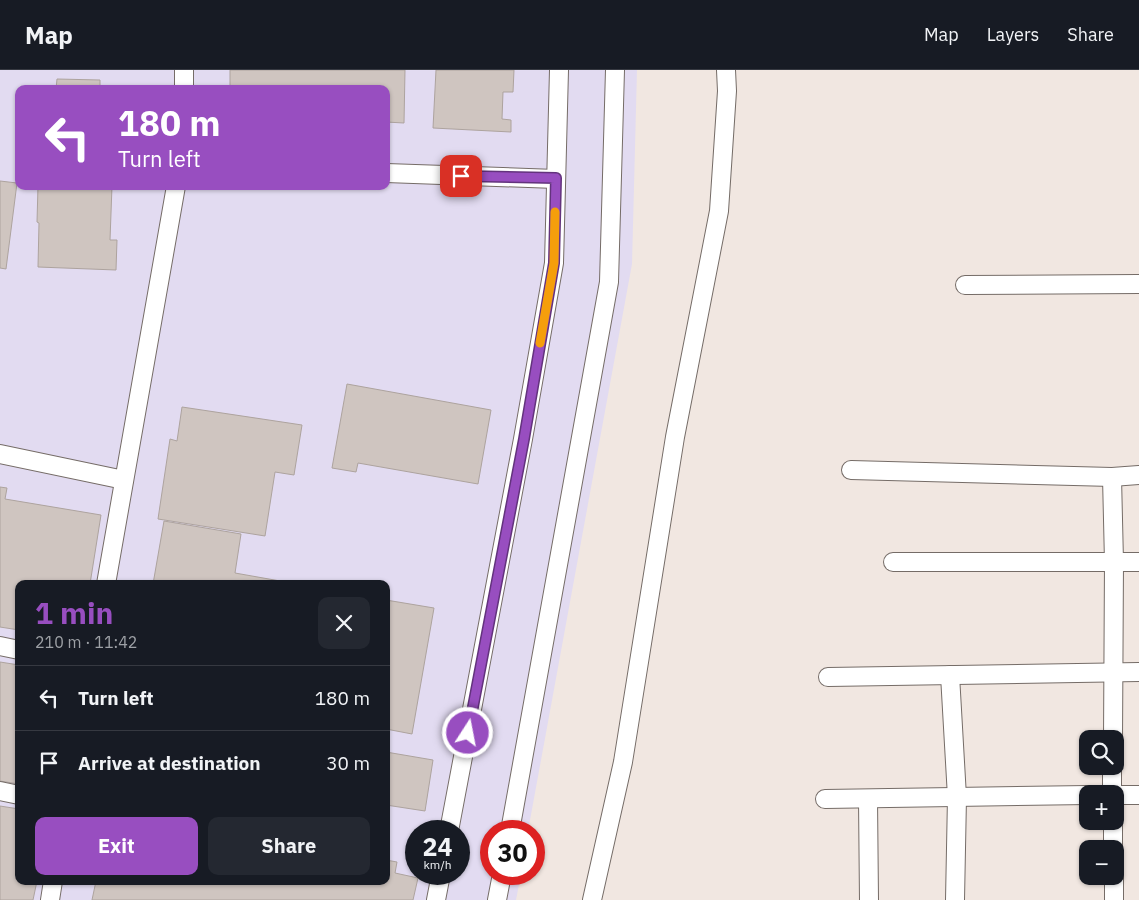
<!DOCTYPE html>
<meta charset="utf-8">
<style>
:root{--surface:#171b24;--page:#242831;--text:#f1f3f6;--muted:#9ea1a6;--line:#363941;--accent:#984ec0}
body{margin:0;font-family:"IBM Plex Sans",sans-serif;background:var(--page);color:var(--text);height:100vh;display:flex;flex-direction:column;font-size:19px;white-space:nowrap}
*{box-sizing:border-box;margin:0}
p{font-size:16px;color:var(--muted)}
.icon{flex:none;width:28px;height:28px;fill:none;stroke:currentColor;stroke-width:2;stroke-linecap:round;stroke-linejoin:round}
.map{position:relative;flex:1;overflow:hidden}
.drawer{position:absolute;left:15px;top:510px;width:375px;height:305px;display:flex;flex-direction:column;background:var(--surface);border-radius:10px;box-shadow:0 1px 4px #0004}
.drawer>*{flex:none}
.banner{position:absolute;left:15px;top:15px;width:375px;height:105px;border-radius:10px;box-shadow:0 1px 4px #0004;background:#984ec0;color:#fff;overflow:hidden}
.controls{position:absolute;left:1079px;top:660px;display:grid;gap:10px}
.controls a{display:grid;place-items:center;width:45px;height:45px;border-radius:10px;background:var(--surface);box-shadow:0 1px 4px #0004;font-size:25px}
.speed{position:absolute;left:405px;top:750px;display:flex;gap:10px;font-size:25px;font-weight:700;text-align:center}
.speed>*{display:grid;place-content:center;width:65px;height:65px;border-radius:50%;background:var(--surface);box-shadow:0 1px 4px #0004;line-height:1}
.speed small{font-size:12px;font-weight:400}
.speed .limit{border:8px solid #d22;background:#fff;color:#111}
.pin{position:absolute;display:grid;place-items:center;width:42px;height:42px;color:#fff;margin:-21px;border-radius:10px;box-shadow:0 2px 8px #0006}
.me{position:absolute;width:55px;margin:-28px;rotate:11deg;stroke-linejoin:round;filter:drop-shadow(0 0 4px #0008)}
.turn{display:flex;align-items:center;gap:18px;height:105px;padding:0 20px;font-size:22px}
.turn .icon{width:65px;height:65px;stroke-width:2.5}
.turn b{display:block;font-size:35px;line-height:42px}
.round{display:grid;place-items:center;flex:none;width:52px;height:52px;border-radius:10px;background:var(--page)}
.overview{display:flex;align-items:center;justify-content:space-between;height:85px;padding:0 20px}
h1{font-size:30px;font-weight:800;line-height:38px;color:var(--accent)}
.cta{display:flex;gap:10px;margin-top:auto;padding:10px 20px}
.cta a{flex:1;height:58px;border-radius:10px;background:var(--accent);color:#fff;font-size:20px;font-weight:800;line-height:58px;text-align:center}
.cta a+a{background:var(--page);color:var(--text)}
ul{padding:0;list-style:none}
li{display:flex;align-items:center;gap:15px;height:65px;padding:0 20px;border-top:1px solid var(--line)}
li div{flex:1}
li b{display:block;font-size:19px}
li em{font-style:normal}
header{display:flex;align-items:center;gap:30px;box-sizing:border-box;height:70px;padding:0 25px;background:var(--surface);border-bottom:1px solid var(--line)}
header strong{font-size:24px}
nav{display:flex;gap:28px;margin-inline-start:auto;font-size:18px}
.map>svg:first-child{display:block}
.industrial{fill:#e2dbf1;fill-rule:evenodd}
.building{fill:#cfc5c0;stroke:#ada39e}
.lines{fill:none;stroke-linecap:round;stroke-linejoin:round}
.street-casing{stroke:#756c67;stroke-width:20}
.street{stroke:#fff;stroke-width:18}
.route-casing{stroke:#63337d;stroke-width:12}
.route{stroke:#984ec0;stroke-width:9}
.slow{stroke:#f59e0b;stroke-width:9}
</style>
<header>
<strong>Map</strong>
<nav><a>Map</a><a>Layers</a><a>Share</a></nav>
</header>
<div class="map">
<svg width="1139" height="830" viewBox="0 0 1139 830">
<rect width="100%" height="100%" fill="#f1e7e1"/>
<path class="industrial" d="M0 0H637L632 194 528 761H491V804H521L516 830H0ZM19 19H386V116H19ZM19 514H386V811H19ZM416 761H459V804H416Z"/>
<g class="building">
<path d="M230 0H405L404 53 386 52V19H230Z"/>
<path d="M436 0H514L513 22H503L502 49 511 50V62L433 58Z"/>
<path d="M57 9 100 10V19H56Z"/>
<path d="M0 111 17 113 6 199 0 198Z"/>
<path d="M38 116H112L110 170H117L116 200 38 197 39 153 37 152Z"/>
<path d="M347 314 491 340 478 414 358 393 356 402 332 398Z"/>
<path d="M182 337 302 355 294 405 275 402 265 466 158 449 170 369 177 371Z"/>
<path d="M0 417 7 418 5 429 101 445 90 514H19V560L0 557Z"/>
<path d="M164 451 241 464 235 503 297 514H153Z"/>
<path d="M386 530 434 538 412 664 386 659Z"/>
<path d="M0 592 19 595V714L0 711Z"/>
<path d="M386 682 433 690 425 741 386 735Z"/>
<path d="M0 736 19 739V811H37L33 830H0Z"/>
<path d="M386 790 397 792 395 803 418 808 413 830H92L96 811H386Z"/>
</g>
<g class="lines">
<defs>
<g id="street">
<path d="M184 19V0"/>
<path d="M386 103 556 109"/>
<path d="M965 215 1139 214"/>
<path d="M0 384 124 410"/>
<path d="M851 400 1112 407 1139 405"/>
<path d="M1112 407 1114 492 1113 669"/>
<path d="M893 492H1139"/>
<path d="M106 514 176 116"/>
<path d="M0 576 19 580"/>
<path d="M950 605 957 727 955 830"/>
<path d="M828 607 1139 602"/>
<path d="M0 721 19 725"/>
<path d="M1112 724V696"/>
<path d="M1115 725H1139"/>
<path d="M825 729 1088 725"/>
<path d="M868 729 869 830"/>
<path d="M1113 751V779"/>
<path d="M449 761 523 369 554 193 559 0"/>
<path d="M510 761 609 212 615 0"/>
<path d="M1114 806V830"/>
<path d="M50 830 53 811"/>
<path d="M436 830 441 804"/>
<path d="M497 830 502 804"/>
<path d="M592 830 623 692 675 367 719 141 727 21 726 0"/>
</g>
</defs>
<use href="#street" class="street-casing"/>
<use href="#street" class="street"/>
</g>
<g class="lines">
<defs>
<path id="route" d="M461 106 556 108 554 193 524 369 468 663"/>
</defs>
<use href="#route" class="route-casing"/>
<use href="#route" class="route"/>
<path class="slow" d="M540 273 554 193 555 142"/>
</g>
</svg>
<div class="controls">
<a><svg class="icon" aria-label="search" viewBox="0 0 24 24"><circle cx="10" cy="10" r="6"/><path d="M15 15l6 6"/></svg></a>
<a>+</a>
<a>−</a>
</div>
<div class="speed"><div>24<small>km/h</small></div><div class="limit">30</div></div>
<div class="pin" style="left:461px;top:106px;background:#d93025"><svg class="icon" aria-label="arrive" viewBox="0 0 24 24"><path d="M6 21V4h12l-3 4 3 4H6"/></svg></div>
<svg class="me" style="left:468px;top:663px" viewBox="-20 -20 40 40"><circle r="17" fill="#984ec0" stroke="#fff" stroke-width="3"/><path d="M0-11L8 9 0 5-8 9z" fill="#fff"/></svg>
<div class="banner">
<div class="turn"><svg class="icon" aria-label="left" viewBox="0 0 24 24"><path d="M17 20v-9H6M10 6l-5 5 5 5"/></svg><div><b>180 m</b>Turn left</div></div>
</div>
<section class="drawer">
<div class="overview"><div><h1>1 min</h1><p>210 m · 11:42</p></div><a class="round"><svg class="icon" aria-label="close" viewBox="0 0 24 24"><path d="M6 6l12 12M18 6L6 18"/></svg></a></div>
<ul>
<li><svg class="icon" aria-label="left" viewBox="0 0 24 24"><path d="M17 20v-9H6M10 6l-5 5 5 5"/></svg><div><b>Turn left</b></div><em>180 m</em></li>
<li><svg class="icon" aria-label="arrive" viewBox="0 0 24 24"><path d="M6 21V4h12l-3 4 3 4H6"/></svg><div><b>Arrive at destination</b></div><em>30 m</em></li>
</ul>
<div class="cta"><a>Exit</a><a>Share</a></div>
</section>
</div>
